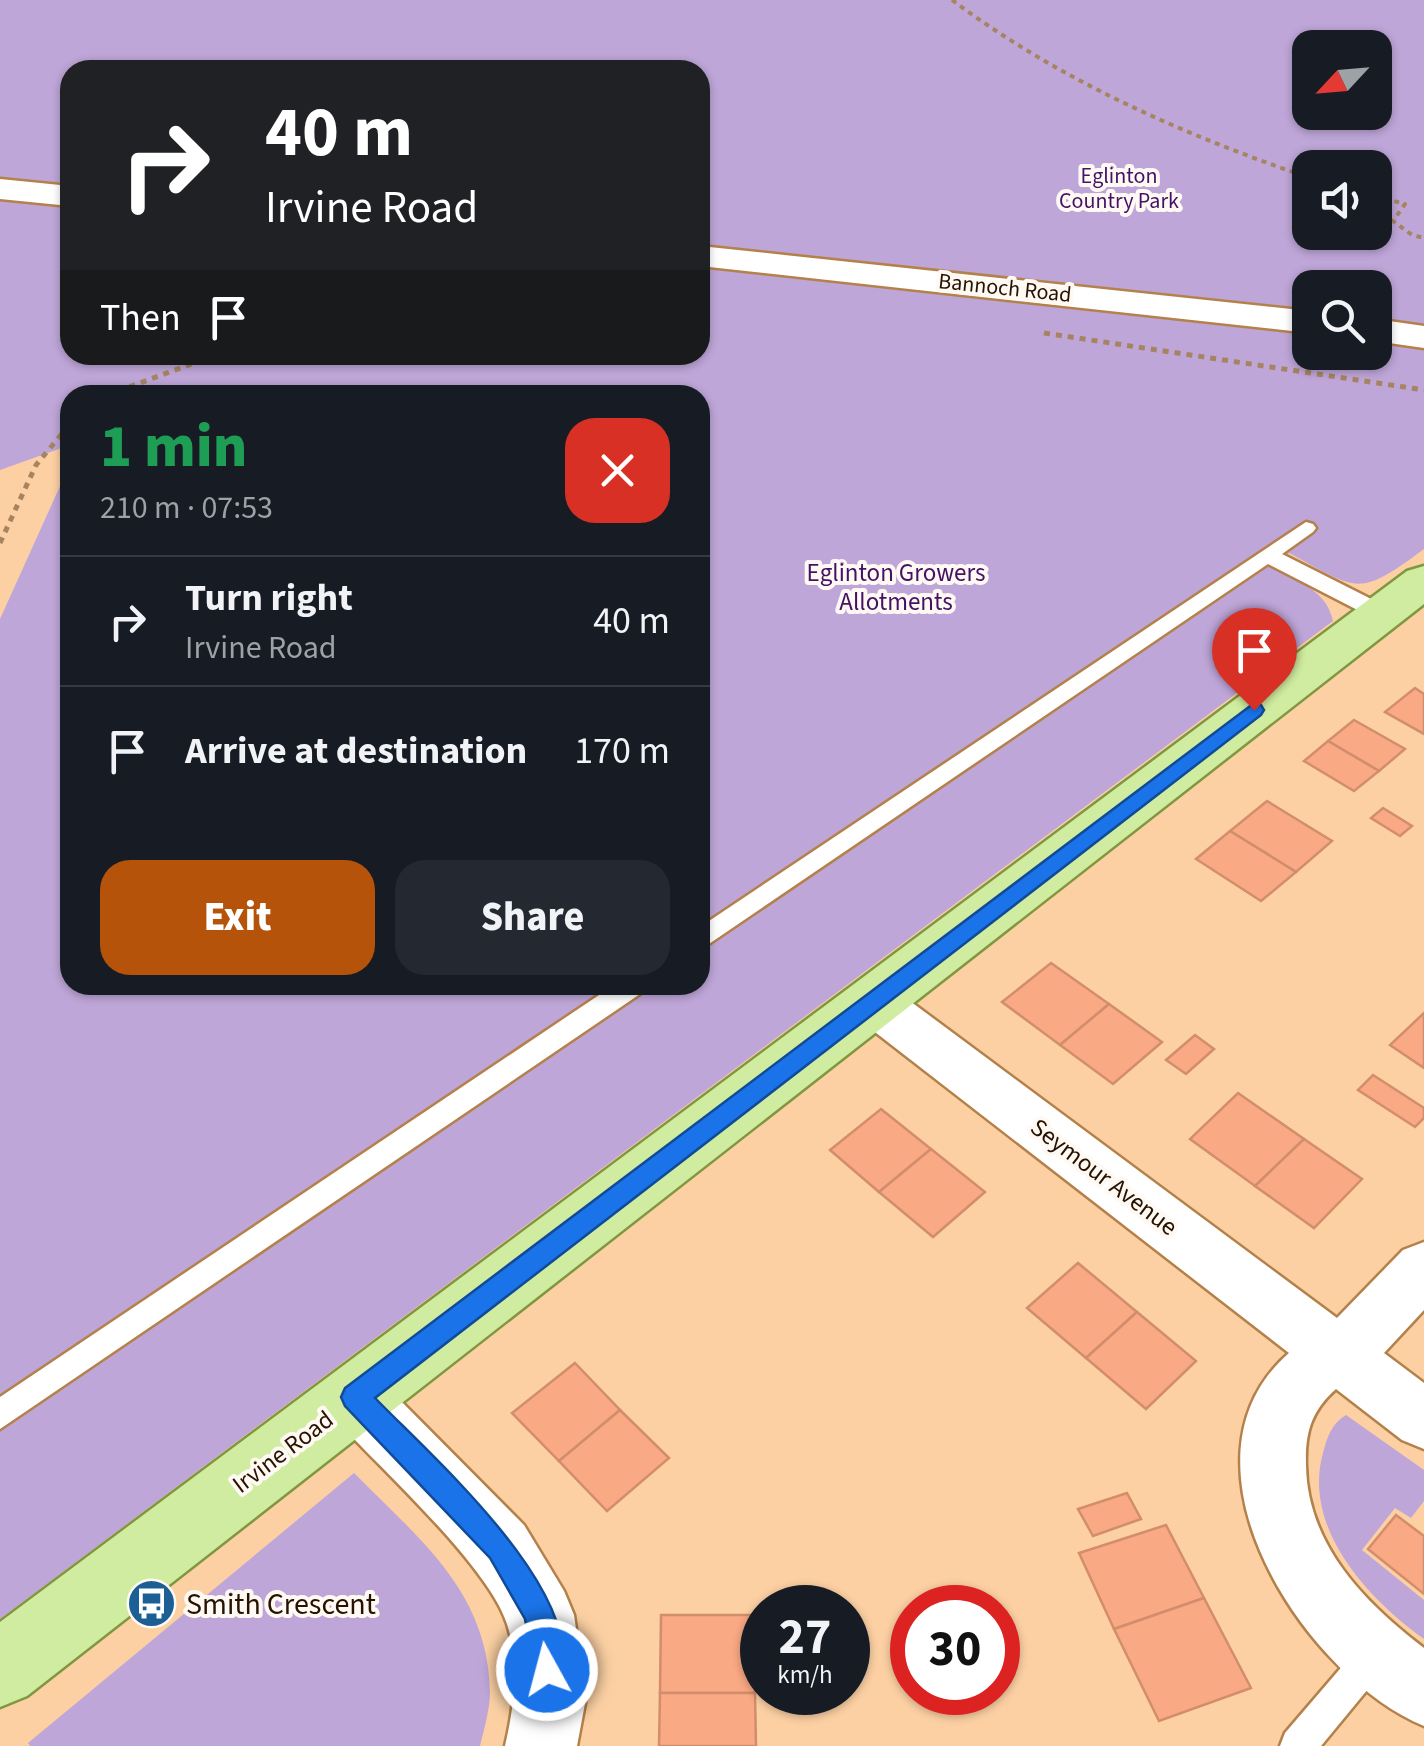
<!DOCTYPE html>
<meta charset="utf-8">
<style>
:root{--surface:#171b24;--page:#242831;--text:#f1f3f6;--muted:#9ea1a6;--line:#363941;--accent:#b45309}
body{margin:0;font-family:"Source Sans 3",sans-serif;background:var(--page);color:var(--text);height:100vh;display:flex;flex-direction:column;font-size:38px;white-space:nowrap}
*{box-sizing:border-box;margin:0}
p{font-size:32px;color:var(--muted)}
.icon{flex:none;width:55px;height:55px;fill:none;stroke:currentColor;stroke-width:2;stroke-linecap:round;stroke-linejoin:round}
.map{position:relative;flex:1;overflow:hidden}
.panel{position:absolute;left:60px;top:385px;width:650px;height:610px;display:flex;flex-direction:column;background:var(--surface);border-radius:30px;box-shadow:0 2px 8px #0004}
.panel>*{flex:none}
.guide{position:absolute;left:60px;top:60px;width:650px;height:305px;border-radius:30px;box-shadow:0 2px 8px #0004;background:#202124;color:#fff;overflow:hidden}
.needle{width:65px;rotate:244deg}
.tools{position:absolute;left:1292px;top:30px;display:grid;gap:20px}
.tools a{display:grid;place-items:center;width:100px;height:100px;border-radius:20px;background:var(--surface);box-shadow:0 2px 8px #0004;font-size:50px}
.speed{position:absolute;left:740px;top:1585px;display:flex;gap:20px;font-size:50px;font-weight:700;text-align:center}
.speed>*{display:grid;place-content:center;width:130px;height:130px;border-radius:50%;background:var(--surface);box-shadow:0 2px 8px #0004;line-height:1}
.speed small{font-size:25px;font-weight:400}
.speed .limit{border:15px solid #d22;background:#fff;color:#111}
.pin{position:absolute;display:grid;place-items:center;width:85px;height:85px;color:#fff;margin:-102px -42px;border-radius:50% 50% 50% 0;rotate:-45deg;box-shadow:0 0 10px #0007}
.pin .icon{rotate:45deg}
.me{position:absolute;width:110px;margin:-55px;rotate:353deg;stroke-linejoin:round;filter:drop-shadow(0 0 8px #0008)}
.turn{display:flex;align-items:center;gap:35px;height:210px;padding:0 40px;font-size:45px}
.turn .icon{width:130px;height:130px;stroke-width:2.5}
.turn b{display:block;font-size:70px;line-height:85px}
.then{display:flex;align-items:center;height:95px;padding:0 40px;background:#0003;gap:20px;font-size:38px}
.round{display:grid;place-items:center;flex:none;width:105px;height:105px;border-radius:30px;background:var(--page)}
.head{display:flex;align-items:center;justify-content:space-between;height:170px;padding:0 40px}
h1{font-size:60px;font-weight:800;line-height:75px;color:#1e9e55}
.primary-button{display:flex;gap:20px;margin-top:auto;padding:20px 40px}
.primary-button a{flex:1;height:115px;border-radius:30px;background:var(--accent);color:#fff;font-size:40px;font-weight:800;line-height:115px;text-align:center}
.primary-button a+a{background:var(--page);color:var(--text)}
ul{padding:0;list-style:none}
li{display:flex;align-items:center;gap:30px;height:130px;padding:0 40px;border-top:2px solid var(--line)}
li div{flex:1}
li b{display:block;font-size:38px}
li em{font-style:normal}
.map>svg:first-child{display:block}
.green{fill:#bea6d8;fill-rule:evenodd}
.building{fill:#f9a983;stroke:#d28e6c;stroke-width:2.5}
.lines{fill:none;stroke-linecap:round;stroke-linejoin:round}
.lane-casing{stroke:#b4814a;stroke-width:5}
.street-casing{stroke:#b4814a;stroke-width:5}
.primary-casing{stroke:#80973f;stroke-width:5}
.path-far1{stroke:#a68461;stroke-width:4;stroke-dasharray:5 5;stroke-linecap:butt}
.path{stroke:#a68461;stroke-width:5;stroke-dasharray:6 6;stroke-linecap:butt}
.lane{fill:#fff;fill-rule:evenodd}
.street{fill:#fff;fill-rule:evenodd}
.primary{fill:#d0eca0;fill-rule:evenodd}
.route{fill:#1a73e8;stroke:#114b97;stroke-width:2.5}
.labels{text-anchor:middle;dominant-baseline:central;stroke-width:8;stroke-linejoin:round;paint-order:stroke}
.far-park-label{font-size:22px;fill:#431266;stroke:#fff9f3}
.far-street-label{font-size:22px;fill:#261200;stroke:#fff9f3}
.park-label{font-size:25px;fill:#431266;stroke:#fff9f3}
.street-label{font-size:25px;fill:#261200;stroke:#fff9f3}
.near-poi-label{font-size:30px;fill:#261200;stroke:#fff9f3;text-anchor:start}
</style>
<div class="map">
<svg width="1424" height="1746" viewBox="0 0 1424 1746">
<rect width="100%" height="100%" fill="#fcd0a3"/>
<g class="green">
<path d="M0 0H1424V549C1358 598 1359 591 1289 553L1272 565C1296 583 1326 588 1333 621L0 1619V619L70 464V985H700V395H70V445L0 470ZM1310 48H1375V112H1310ZM70 70H700V355H70ZM1310 168H1375V232H1310ZM1310 288H1375V352H1310Z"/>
<path d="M1346 1415 1424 1470V1501L1411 1518 1395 1508 1362 1550 1424 1600V1639C1368 1599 1302 1528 1323 1453 1327 1437 1332 1423 1346 1415Z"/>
<path d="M354 1473C419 1539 488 1591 490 1692 490 1709 484 1729 480 1746H30L28 1743Z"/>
</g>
<g class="building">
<path d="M1415 688 1424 694V734L1385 712Z"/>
<path d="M1354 720 1405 749 1379 771 1328 741Z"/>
<path d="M1328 741 1379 771 1354 791 1304 761Z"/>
<path d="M1267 801 1332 841 1296 872 1230 831Z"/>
<path d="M1383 808 1412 826 1400 836 1371 818Z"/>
<path d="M1230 831 1296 872 1261 901 1196 859Z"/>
<path d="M1051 963 1109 1004 1060 1045 1002 1002Z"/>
<path d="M1109 1004 1162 1042 1113 1084 1060 1045Z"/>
<path d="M1424 1013V1068L1390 1045Z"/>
<path d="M1195 1035 1214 1049 1186 1074 1166 1060Z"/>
<path d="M1373 1075 1424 1108V1118L1415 1127 1358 1090Z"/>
<path d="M1238 1093 1304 1139 1255 1186 1190 1139Z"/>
<path d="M881 1109 931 1149 879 1192 830 1150Z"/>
<path d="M1304 1139 1362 1179 1314 1228 1255 1186Z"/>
<path d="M931 1149 985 1192 933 1237 879 1192Z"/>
<path d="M1078 1263 1137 1312 1086 1358 1027 1308Z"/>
<path d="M1137 1312 1196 1361 1146 1409 1086 1358Z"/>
<path d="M575 1363 620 1410 559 1461 512 1413Z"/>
<path d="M620 1410 669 1458 607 1511 559 1461Z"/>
<path d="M1127 1493 1141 1519 1093 1536 1078 1509Z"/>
<path d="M1396 1515 1424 1536V1594L1368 1549Z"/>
<path d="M1166 1525 1204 1598 1114 1629 1079 1553Z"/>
<path d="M1204 1598 1251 1688 1159 1721 1114 1629Z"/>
<path d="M661 1615H754L755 1693H660Z"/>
<path d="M660 1693H755L756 1746H659Z"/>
</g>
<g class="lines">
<defs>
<g id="lane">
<path d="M1306 522 1313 524 1316 528 1313 532 1282 554 1389 608 1392 613 1389 618H1373L1268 564 700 950V927Z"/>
<path d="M614 985H647L643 992 0 1429V1397Z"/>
<path d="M1375 1637 1387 1642 1392 1654 1387 1666 1321 1746H1280L1285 1733 1363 1642Z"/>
</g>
<g id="street">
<path d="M0 179 70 186V206L0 199Z"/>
<path d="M700 246 1310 311V333L700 266Z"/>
<path d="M1375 319 1424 326V348L1375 341Z"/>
<path d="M872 981 891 987 1337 1318 1403 1250 1424 1242V1310L1384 1353 1424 1383V1449L1402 1440 1336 1389C1311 1411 1305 1433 1306 1465 1307 1545 1365 1603 1424 1648V1726C1305 1677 1164 1462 1289 1353L853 1015 845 1001 853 987Z"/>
<path d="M355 1369 377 1377 524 1525 564 1591 574 1615 586 1698 577 1746H505C514 1707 520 1663 507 1624 489 1566 377 1465 333 1417L324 1397 333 1377Z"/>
</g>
<path id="primary" d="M1424 566V604L27 1696 0 1707V1622L1407 571Z"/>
</defs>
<use href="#lane" class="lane-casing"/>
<use href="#street" class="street-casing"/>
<use href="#primary" class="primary-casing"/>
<g class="path-far1">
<path d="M952 0C1061 81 1182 134 1310 178"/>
<path d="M1375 196 1405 204 1393 221 1412 235 1424 238"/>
</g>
<g class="path">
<path d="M1044 333 1424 390"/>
<path d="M107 395 216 355"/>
<path d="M0 543 36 465 70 424"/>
</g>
<use href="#lane" class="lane"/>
<use href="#street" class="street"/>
<use href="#primary" class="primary"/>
</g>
<path class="route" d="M1254 703 1261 705 1264 710 1261 715 375 1398C429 1454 593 1597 558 1681L547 1686 536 1681 525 1619 490 1558 345 1406 341 1397 345 1388Z"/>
<defs>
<symbol id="bus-disc" viewBox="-11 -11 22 22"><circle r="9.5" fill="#1b5f94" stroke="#fff9f3"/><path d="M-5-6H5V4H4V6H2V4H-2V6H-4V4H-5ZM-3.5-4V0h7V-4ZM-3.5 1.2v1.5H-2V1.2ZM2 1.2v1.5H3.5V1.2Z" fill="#fff"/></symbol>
</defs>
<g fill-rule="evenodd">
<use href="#bus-disc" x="124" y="1576" width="55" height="55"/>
</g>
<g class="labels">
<g class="far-park-label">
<text x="1119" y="176">Eglinton<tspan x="1119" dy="25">Country Park</tspan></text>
</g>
<g class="far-street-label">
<text transform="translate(1005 288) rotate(6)">Bannoch Road</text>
</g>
<g class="park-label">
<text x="896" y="573">Eglinton Growers<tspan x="896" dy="29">Allotments</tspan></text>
</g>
<g class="street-label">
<text transform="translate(1104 1177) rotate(37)">Seymour Avenue</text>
<text transform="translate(283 1452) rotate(-37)">Irvine Road</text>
</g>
<g class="near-poi-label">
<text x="186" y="1604">Smith Crescent</text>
</g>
</g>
</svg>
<div class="tools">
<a><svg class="needle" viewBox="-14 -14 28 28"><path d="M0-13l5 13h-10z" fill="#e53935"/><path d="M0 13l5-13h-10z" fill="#9ea1a6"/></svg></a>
<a><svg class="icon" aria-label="sound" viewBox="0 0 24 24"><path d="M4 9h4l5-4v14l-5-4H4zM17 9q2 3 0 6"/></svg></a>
<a><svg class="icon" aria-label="search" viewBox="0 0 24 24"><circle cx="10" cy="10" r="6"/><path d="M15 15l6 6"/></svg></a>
</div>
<div class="speed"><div>27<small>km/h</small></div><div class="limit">30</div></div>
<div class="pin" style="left:1254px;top:710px;background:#d93025"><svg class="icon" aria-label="arrive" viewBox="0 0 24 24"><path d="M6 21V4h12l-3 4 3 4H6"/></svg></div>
<svg class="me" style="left:547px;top:1670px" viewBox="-20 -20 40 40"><circle r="17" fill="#1a73e8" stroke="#fff" stroke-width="3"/><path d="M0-11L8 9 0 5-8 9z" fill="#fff"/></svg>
<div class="guide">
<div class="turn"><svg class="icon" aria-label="right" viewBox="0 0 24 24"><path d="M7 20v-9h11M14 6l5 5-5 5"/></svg><div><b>40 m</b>Irvine Road</div></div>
<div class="then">Then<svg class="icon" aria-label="arrive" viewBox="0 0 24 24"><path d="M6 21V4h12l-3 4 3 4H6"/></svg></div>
</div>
<section class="panel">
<div class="head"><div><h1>1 min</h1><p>210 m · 07:53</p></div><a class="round" style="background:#d93025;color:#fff"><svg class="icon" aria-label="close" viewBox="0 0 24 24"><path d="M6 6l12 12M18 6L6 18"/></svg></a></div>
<ul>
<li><svg class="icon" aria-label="right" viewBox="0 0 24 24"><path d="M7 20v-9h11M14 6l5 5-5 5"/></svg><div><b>Turn right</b><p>Irvine Road</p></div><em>40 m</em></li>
<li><svg class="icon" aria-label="arrive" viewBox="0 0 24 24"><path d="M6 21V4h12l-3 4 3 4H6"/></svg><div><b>Arrive at destination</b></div><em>170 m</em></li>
</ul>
<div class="primary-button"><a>Exit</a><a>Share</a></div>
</section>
</div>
